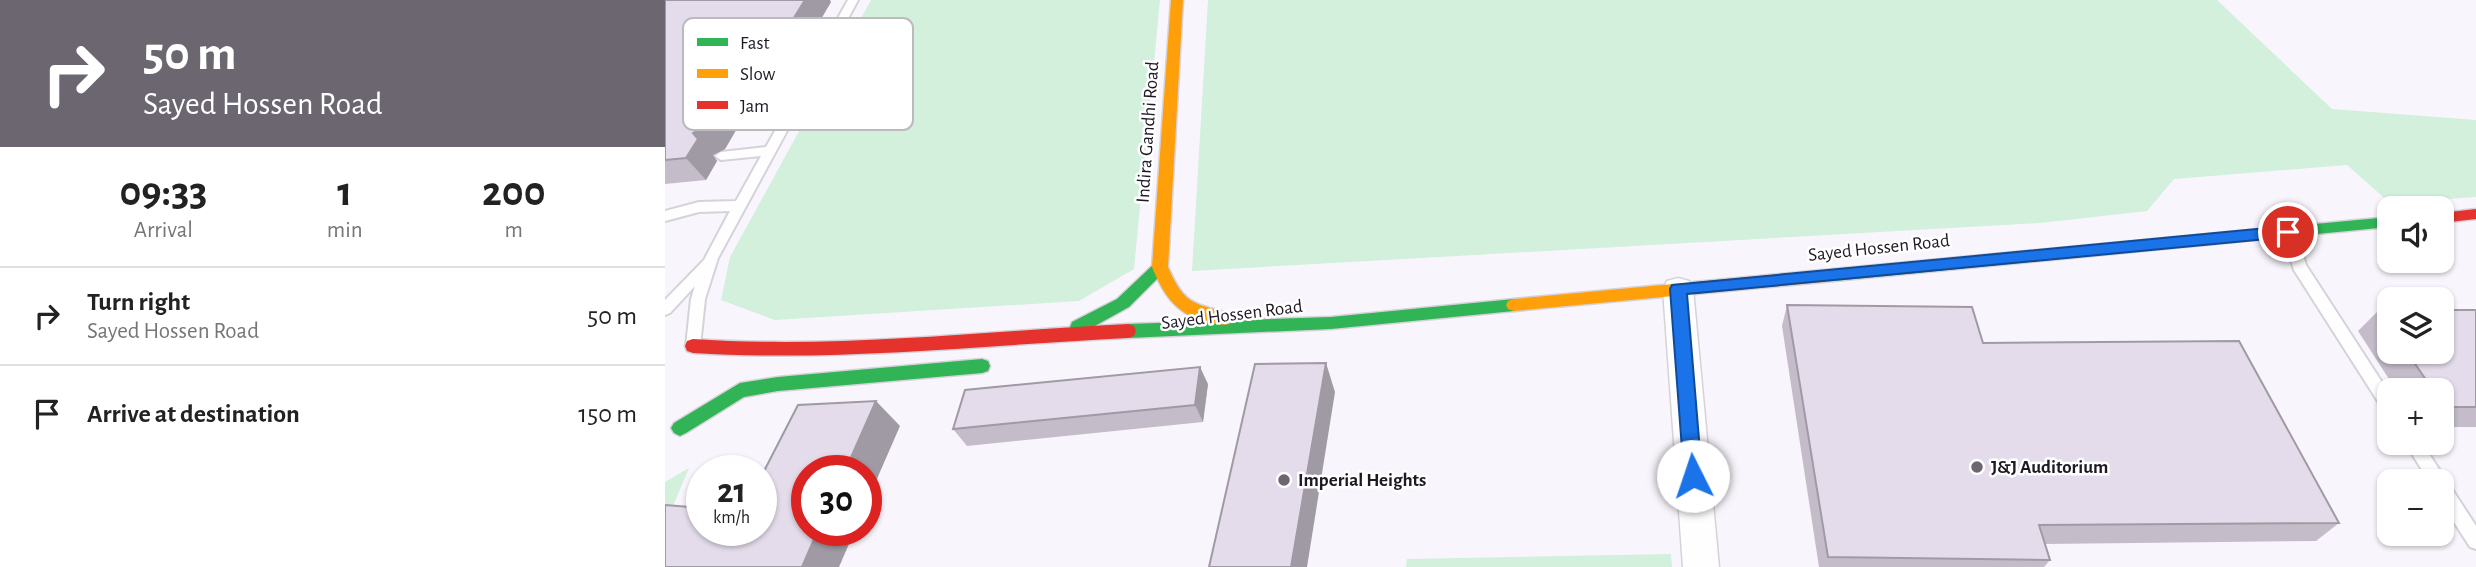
<!DOCTYPE html>
<meta charset="utf-8">
<style>
:root{--surface:#fff;--page:#f2f2f2;--text:#222;--muted:#767676;--line:#e0e0e0}
body{margin:0;font-family:"Alegreya Sans",sans-serif;background:var(--page);color:var(--text);height:100vh;display:flex;flex-direction:column;font-size:26px;white-space:nowrap}
*{box-sizing:border-box;margin:0}
p{font-size:23px;color:var(--muted)}
.icon{flex:none;width:38px;height:38px;fill:none;stroke:currentColor;stroke-width:2;stroke-linecap:round;stroke-linejoin:round}
.map{position:relative;flex:1;overflow:hidden}
.details{display:flex;flex-direction:column;background:var(--surface);width:665px}
.details>*{flex:none}
.banner{background:#6b6670;color:#fff;overflow:hidden}
.controls{position:absolute;left:1712px;top:196px;display:grid;gap:14px}
.controls a{display:grid;place-items:center;width:77px;height:77px;border-radius:14px;background:var(--surface);box-shadow:0 2px 5px #0004;font-size:35px}
.speed{position:absolute;left:21px;top:455px;display:flex;gap:14px;font-size:35px;font-weight:700;text-align:center}
.speed>*{display:grid;place-content:center;width:91px;height:91px;border-radius:50%;background:var(--surface);box-shadow:0 2px 5px #0004;line-height:1}
.speed small{font-size:18px;font-weight:400}
.speed .limit{border:10px solid #d22;background:#fff;color:#111}
.pin{position:absolute;display:grid;place-items:center;width:60px;height:60px;color:#fff;margin:-30px;border:4px solid #fff;border-radius:50%;box-shadow:0 2px 7px #0007}
.me{position:absolute;width:77px;margin:-38px;rotate:356deg;stroke-linejoin:round;filter:drop-shadow(0 0 5px #0008)}
.turn{display:flex;align-items:center;gap:24px;height:147px;padding:0 28px;font-size:32px}
.turn .icon{width:91px;height:91px;stroke-width:2.5}
.turn b{display:block;font-size:49px;line-height:60px}
.eta{display:flex;justify-content:space-evenly;align-items:center;height:119px;text-align:center}
.eta b{font-size:42px;font-weight:600;line-height:49px}
ul{padding:0;list-style:none}
li{display:flex;align-items:center;gap:21px;height:98px;padding:0 28px;border-top:2px solid var(--line)}
li div{flex:1}
li b{display:block;font-size:26px}
li em{font-style:normal}
main{display:flex;flex:1;min-height:0}
.map>svg:first-child{display:block}
.green{fill:#d2f0db}
.lines{fill:none;stroke-linecap:round;stroke-linejoin:round}
.lane-casing{stroke:#d6d2da;stroke-width:4}
.street-casing{stroke:#d6d2da;stroke-width:3}
.fast-casing{stroke:#d6d2da;stroke-width:3}
.slow-casing{stroke:#d6d2da;stroke-width:3}
.jam-casing{stroke:#d6d2da;stroke-width:3}
.lane{fill:#fefeff;fill-rule:evenodd}
.street{fill:#fefeff;fill-rule:evenodd}
.fast{fill:#30b455;fill-rule:evenodd}
.slow{fill:#ff9f0a;fill-rule:evenodd}
.jam{fill:#e5322d;fill-rule:evenodd}
.wall{fill:#c4bdc9}
.shaded-wall{fill:#a09aa4}
.building{fill:#e4dcea;stroke:#a09aa4;stroke-width:2}
.route{fill:#1a73e8;stroke:#114b97;stroke-width:2}
.poi-dot{fill:#6b6670;stroke:#fff;stroke-width:2.5}
.labels{text-anchor:middle;dominant-baseline:central;stroke-width:5;stroke-linejoin:round;paint-order:stroke}
.street-label{font-size:19px;fill:#1f1924;stroke:#fff}
.poi-label{font-size:19px;font-weight:bold;fill:#1f1924;stroke:#fff;text-anchor:start}
.key{fill:#fff;stroke:#bcbabd;stroke-width:2}
.key-label{font-size:19px;fill:#1f1924}
</style>
<main>
<section class="details">
<div class="banner">
<div class="turn"><svg class="icon" aria-label="right" viewBox="0 0 24 24"><path d="M7 20v-9h11M14 6l5 5-5 5"/></svg><div><b>50 m</b>Sayed Hossen Road</div></div>
</div>
<div class="eta">
<div><b>09:33</b><p>Arrival</p></div>
<div><b>1</b><p>min</p></div>
<div><b>200</b><p>m</p></div>
</div>
<ul>
<li><svg class="icon" aria-label="right" viewBox="0 0 24 24"><path d="M7 20v-9h11M14 6l5 5-5 5"/></svg><div><b>Turn right</b><p>Sayed Hossen Road</p></div><em>50 m</em></li>
<li><svg class="icon" aria-label="arrive" viewBox="0 0 24 24"><path d="M6 21V4h12l-3 4 3 4H6"/></svg><div><b>Arrive at destination</b></div><em>150 m</em></li>
</ul>
</section>
<div class="map">
<svg width="1811" height="567" viewBox="0 0 1811 567">
<rect width="100%" height="100%" fill="#f9f5fc"/>
<g class="green">
<path d="M206 0H495L469 269 414 301 110 320 56 300 65 257Z"/>
<path d="M543 0H1552L1667 109 1811 120V197L1725 203 1682 165 1509 179 1482 211 1375 223 527 271Z"/>
<path d="M24 468 0 525V482Z"/>
<path d="M1006 554 1007 567H741L742 559Z"/>
</g>
<g class="lines">
<defs>
<g id="lane">
<path d="M183 0H193L53 258 40 299 35 346 33 350H23L21 346 26 299 30 286 5 313 0 315V300L39 260 65 211 34 212 0 221V211L34 202 71 201 96 156 56 160 50 156 56 152 101 147Z"/>
<path d="M1624 227 1631 232 1641 265 1724 393V412L1719 411 1629 270 1617 232Z"/>
<path d="M1740 443H1757L1811 526V549L1805 547 1776 502V481H1764Z"/>
</g>
<path id="street" d="M1013 278 1024 281 1028 289 1054 567H1018L998 289 1002 281Z"/>
<g id="fast">
<path d="M1724 217V227L1169 281 1161 275 1169 269Z"/>
<path d="M495 261 500 263 503 267 500 271 464 307 419 332H407L405 327 407 322 452 299 490 263Z"/>
<path d="M849 299 855 301 857 305 855 309 849 311 666 329 463 338 457 336 455 331 457 326 463 324 666 317Z"/>
<path d="M317 359 323 361 325 366 323 371 317 373 113 391 79 397 21 433 15 436 9 433 6 428 9 423 75 383 113 377Z"/>
</g>
<g id="slow">
<path d="M506 0H518L503 267C520 306 528 302 565 314L567 319 565 324C556 326 547 323 538 321 509 312 498 293 487 267Z"/>
<path d="M1169 269 1177 275 1169 281 849 311 843 309 841 305 843 301 849 299Z"/>
</g>
<g id="jam">
<path d="M1811 209V219L1776 223V213Z"/>
<path d="M463 324 469 326 471 331 469 336 463 338C318 345 174 362 28 353L22 351 20 346 22 341 28 339C174 349 318 331 463 324Z"/>
</g>
</defs>
<use href="#lane" class="lane-casing"/>
<use href="#street" class="street-casing"/>
<use href="#fast" class="fast-casing"/>
<use href="#slow" class="slow-casing"/>
<use href="#jam" class="jam-casing"/>
<use href="#lane" class="lane"/>
<use href="#street" class="street"/>
<use href="#fast" class="fast"/>
<use href="#slow" class="slow"/>
<use href="#jam" class="jam"/>
</g>
<g class="wall">
<path d="M0 0 166 2 112 94 91 96 60 149 48 155 52 161 41 180 0 184Z"/>
<path d="M1122 305 1318 343 1674 523 1651 541 1380 544 1385 560 1379 567H1154L1117 326Z"/>
<path d="M1714 310H1724V352H1776L1811 310V427H1776V390H1731L1693 331Z"/>
<path d="M543 384 538 422 302 446 288 429Z"/>
</g>
<g class="shaded-wall">
<path d="M140 0H165L166 2 112 94 95 72Z"/>
<path d="M74 73 91 96 60 149 48 155 52 161 41 180 21 158 28 133Z"/>
<path d="M661 363 670 392 642 567H626Z"/>
<path d="M535 367 543 384 538 422 530 405Z"/>
<path d="M211 401 235 426 201 504V471H180Z"/>
<path d="M153 530H190L174 567H137Z"/>
</g>
<g class="building">
<path d="M0 0H140L95 72 74 73 40 127 28 133 33 139 21 158 0 160Z"/>
<path d="M1122 305 1307 307 1318 343 1574 341 1674 523 1374 525 1385 560 1163 557Z"/>
<path d="M1714 310H1724V324Z"/>
<path d="M1776 310H1811V407H1779L1776 403V390H1768L1742 352H1776Z"/>
<path d="M661 363 626 567H544L590 364Z"/>
<path d="M535 367 530 405 288 429 300 390Z"/>
<path d="M211 401 180 471H142V530H153L137 567H0V505L37 508V530H96V477L133 405Z"/>
</g>
<path class="route" d="M1623 226 1631 232 1623 237 1022 294 1037 476 1035 482 1028 484 1022 482 1019 476 1005 289 1007 285Z"/>
<g class="poi-dot">
<circle cx="1312" cy="467" r="7"/>
<circle cx="619" cy="480" r="7"/>
</g>
<g class="labels">
<g class="street-label">
<text transform="translate(483 132) rotate(-86)">Indira Gandhi Road</text>
<text transform="translate(1214 248) rotate(-6)">Sayed Hossen Road</text>
<text transform="translate(567 315) rotate(-7)">Sayed Hossen Road</text>
</g>
<g class="poi-label">
<text x="1326" y="467">J&amp;J Auditorium</text>
<text x="633" y="480">Imperial Heights</text>
</g>
</g>
<rect x="18" y="18" width="230" height="112" rx="10" class="key"/>
<rect x="32" y="38" width="31" height="8" fill="#30b455"/>
<rect x="32" y="69" width="31" height="9" fill="#ff9f0a"/>
<rect x="32" y="101" width="31" height="8" fill="#e5322d"/>
<g class="key-label">
<text x="75" y="49">Fast</text>
<text x="75" y="80">Slow</text>
<text x="75" y="112">Jam</text>
</g>
</svg>
<div class="controls">
<a><svg class="icon" aria-label="sound" viewBox="0 0 24 24"><path d="M4 9h4l5-4v14l-5-4H4zM17 9q2 3 0 6"/></svg></a>
<a><svg class="icon" aria-label="layers" viewBox="0 0 24 24"><path d="M12 4l9 5-9 5-9-5zM3 14l9 5 9-5"/></svg></a>
<a>+</a>
<a>−</a>
</div>
<div class="speed"><div>21<small>km/h</small></div><div class="limit">30</div></div>
<div class="pin" style="left:1623px;top:232px;background:#d93025"><svg class="icon" aria-label="arrive" viewBox="0 0 24 24"><path d="M6 21V4h12l-3 4 3 4H6"/></svg></div>
<svg class="me" style="left:1028px;top:476px" viewBox="-20 -20 40 40"><circle r="19" fill="#fff"/><path d="M0-13L10 11 0 6-10 11z" fill="#1a73e8"/></svg>
</div>
</main>
